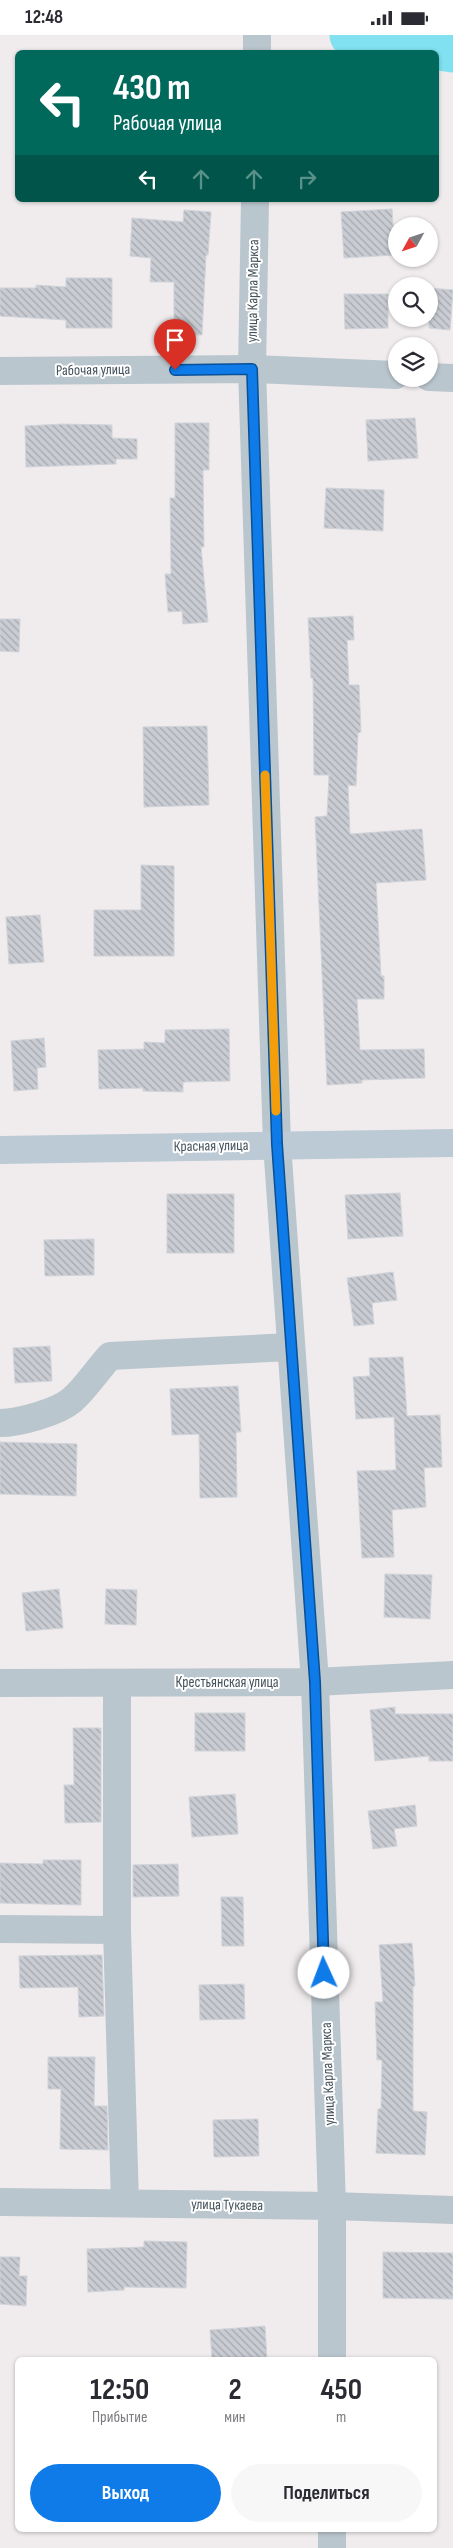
<!DOCTYPE html>
<html lang="ru">
<meta charset="utf-8">
<style>
:root{--surface:#fff;--page:#f7f7f7;--text:#2b2b33;--muted:#7c7c81;--accent:#0e7be8}
body{margin:0;font-family:"Sofia Sans Condensed",sans-serif;background:var(--page);color:var(--text);height:100vh;display:flex;flex-direction:column;font-size:19px;white-space:nowrap}
*{box-sizing:border-box;margin:0}
p{font-size:16px;color:var(--muted)}
.icon{flex:none;width:28px;height:28px;fill:none;stroke:currentColor;stroke-width:2;stroke-linecap:round;stroke-linejoin:round}
.map{position:relative;flex:1;overflow:hidden}
.drawer{position:absolute;left:15px;top:2322px;width:422px;height:175px;display:flex;flex-direction:column;background:var(--surface);border-radius:8px;box-shadow:0 1px 4px #0004}
.drawer>*{flex:none}
.hud{position:absolute;left:15px;top:15px;width:424px;height:152px;border-radius:8px;box-shadow:0 1px 4px #0004;background:#00695c;color:#fff;overflow:hidden}
.needle{width:32px;rotate:230deg}
.tools{position:absolute;left:388px;top:182px;display:grid;gap:10px}
.tools a{display:grid;place-items:center;width:50px;height:50px;border-radius:50%;background:var(--surface);box-shadow:0 1px 4px #0004;font-size:25px}
.pin{position:absolute;display:grid;place-items:center;width:42px;height:42px;color:#fff;margin:-51px -21px;border-radius:50% 50% 50% 0;rotate:-45deg;box-shadow:0 0 5px #0007}
.pin .icon{rotate:45deg}
.me{position:absolute;width:55px;margin:-28px;rotate:358deg;stroke-linejoin:round;filter:drop-shadow(0 0 4px #0008)}
.turn{display:flex;align-items:center;gap:18px;height:105px;padding:0 15px;font-size:22px}
.turn .icon{width:65px;height:65px;stroke-width:2.5}
.turn b{display:block;font-size:35px;line-height:42px}
.lanes{display:flex;align-items:center;height:48px;padding:0 15px;background:#0003;justify-content:center;gap:25px;direction:ltr}
.lanes .off{opacity:.35}
.eta{display:flex;justify-content:space-evenly;align-items:center;height:85px;text-align:center}
.eta b{font-size:30px;font-weight:700;line-height:35px}
.action{display:flex;gap:10px;margin-top:auto;padding:10px 15px}
.action a{flex:1;height:58px;border-radius:30px;background:var(--accent);color:#fff;font-size:20px;font-weight:700;line-height:58px;text-align:center}
.action a+a{background:var(--page);color:var(--text)}
.status{display:flex;justify-content:space-between;align-items:center;height:35px;padding:0 25px;background:var(--surface);direction:ltr}
.status svg{height:14px;fill:currentColor}
.map>svg:first-child{display:block}
.lines{fill:none;stroke-linecap:round;stroke-linejoin:round}
.river{stroke:#81e1f1;stroke-width:45}
.building{fill:url(#building-back-hatch);stroke:#d0d3d9}
.street{stroke:#bac6cd;stroke-width:28}
.secondary{stroke:#bccad5;stroke-width:28}
.route-casing{stroke:#095097;stroke-width:12}
.route{stroke:#0e7be8;stroke-width:9}
.slow{stroke:#f59e0b;stroke-width:9}
.labels{text-anchor:middle;dominant-baseline:central;stroke-width:4;stroke-linejoin:round;paint-order:stroke}
.street-label{font-size:15px;fill:#44525b;stroke:#fff}
</style>
<div class="status"><b>12:48</b><svg viewBox="0 0 49 12"><path d="M0 12V9h3v3zM5 12V6h3v6zM10 12V3h3v9zM15 12V0h3v12zM26 1h20v11H26zM47 4h2v5h-2z"/></svg></div>
<div class="map">
<svg width="453" height="2513" viewBox="0 0 453 2513">
<defs>
<pattern id="building-back-hatch" width="6" height="6" patternUnits="userSpaceOnUse" patternTransform="scale(1.25)"><rect width="6" height="6" fill="#c9ccd2"/><path d="M-1 5l2 2M0 0l6 6M5-1l2 2" fill="none" stroke="#a5a8ad"/></pattern>
</defs>
<rect width="100%" height="100%" fill="#f0eced"/>
<g class="lines">
<path class="river" d="M352 0 453 15"/>
</g>
<g class="building">
<path d="M392 174 395 220 344 223 341 177Z"/>
<path d="M184 175 211 177 208 220H206L202 300 174 299V247H150L151 223 130 221 132 183 183 187Z"/>
<path d="M66 243H112V293H66V285L0 281V253H36V250L66 252Z"/>
<path d="M429 253 453 255 450 295 429 293Z"/>
<path d="M344 259H388V293L345 294Z"/>
<path d="M415 383 418 423 368 426 366 385Z"/>
<path d="M175 388H209V435H203L204 512H201L208 587 183 589 182 576 168 577 165 539H171L170 463H175Z"/>
<path d="M62 389 112 390V403L137 404V424H116V429L26 432 25 391Z"/>
<path d="M326 453 384 455 383 496 324 493Z"/>
<path d="M353 581 354 605H347L349 650H359L361 697 358 698 356 751 348 750 350 799 422 794 426 845 376 848 381 941H384V964H357L360 1015 424 1014 425 1043 362 1045V1048L327 1050 315 782 327 781 329 740H314L313 643H311L308 583Z"/>
<path d="M0 584H20L19 617 0 616Z"/>
<path d="M207 691 209 770 144 772 143 692Z"/>
<path d="M141 830 174 831V921H94V875H141Z"/>
<path d="M40 880 44 927 9 929 6 882Z"/>
<path d="M229 994 230 1046 183 1047V1057L143 1056V1053L99 1054 98 1015 144 1014V1007L165 1008V995Z"/>
<path d="M44 1003 46 1032 37 1033 38 1054 14 1056 11 1006Z"/>
<path d="M400 1158 403 1201 348 1204 345 1160Z"/>
<rect x="167" y="1159" width="67" height="59"/>
<path d="M94 1204V1240L45 1241 44 1205Z"/>
<path d="M393 1237 397 1265 372 1268 374 1289 354 1291 347 1243Z"/>
<path d="M50 1311 52 1346 15 1348 13 1313Z"/>
<path d="M403 1322 407 1381 440 1380 442 1432 424 1433 426 1472 392 1475 394 1522 362 1523 357 1436 396 1435 394 1382 356 1384 353 1342 370 1341 369 1323Z"/>
<path d="M238 1351 241 1397H236L237 1462 200 1463 199 1399 172 1400 170 1354Z"/>
<path d="M0 1407 77 1409 76 1461 0 1459Z"/>
<path d="M385 1539 432 1540 430 1584 384 1582Z"/>
<path d="M59 1554 63 1593 26 1596 22 1558Z"/>
<path d="M106 1554 137 1555 136 1590 105 1589Z"/>
<path d="M395 1672V1679H453V1726H429V1721L375 1726 370 1675Z"/>
<rect x="195" y="1678" width="50" height="38"/>
<path d="M73 1693H101V1787L65 1788 64 1750H74Z"/>
<path d="M235 1759 238 1799 192 1802 189 1762Z"/>
<path d="M415 1770 417 1791 394 1794 397 1811 373 1814 368 1776Z"/>
<path d="M43 1825H81V1870L0 1868V1828L43 1829Z"/>
<path d="M178 1829 179 1861 133 1862V1830Z"/>
<path d="M221 1862H243L244 1911H222Z"/>
<path d="M412 1908 415 1951H413V2076L427 2077 425 2120 376 2118 378 2074H381L382 2025H377L375 1967H383L379 1910Z"/>
<path d="M102 1920 104 1981 79 1982 78 1952 20 1953 19 1921Z"/>
<path d="M244 1949 245 1984 200 1985 199 1950Z"/>
<path d="M48 2022H95L94 2071H107L108 2115 60 2114 61 2054H48Z"/>
<path d="M258 2084 259 2121 214 2122 213 2085Z"/>
<path d="M144 2206 187 2207 186 2253 124 2252V2255L88 2257 87 2214 144 2212Z"/>
<path d="M383 2217 453 2218V2264L383 2263Z"/>
<path d="M0 2222H20L19 2241H27L26 2271 0 2269Z"/>
<path d="M265 2291 267 2325H212L210 2295Z"/>
</g>
<g class="lines">
<g class="street">
<path d="M257 18V0"/>
<path d="M255 165 252 334 277 1109 315 1647 332 2171V2325"/>
<path d="M0 336 252 334 396 340"/>
<path d="M429 342 453 343"/>
<path d="M0 1388C19 1388 58 1377 72 1365 86 1353 98 1334 110 1321L291 1312"/>
<path d="M0 1648 315 1647 453 1640"/>
<path d="M117 1648V1895L125 2168"/>
<path d="M0 1894 117 1895"/>
<path d="M0 2167 332 2171 453 2175"/>
<path d="M332 2513V2495"/>
</g>
<path class="secondary" d="M0 1115 453 1108"/>
</g>
<g class="lines">
<defs>
<path id="route" d="M175 335 252 334 277 1109 315 1647 324 1938"/>
</defs>
<use href="#route" class="route-casing"/>
<use href="#route" class="route"/>
<path class="slow" d="M265 740 276 1076"/>
</g>
<g class="labels">
<g class="street-label">
<text transform="translate(253 256) rotate(-89)">улица Карла Маркса</text>
<text transform="translate(93 335) rotate(-1)">Рабочая улица</text>
<text transform="translate(211 1111) rotate(-1)">Красная улица</text>
<text x="227" y="1647">Крестьянская улица</text>
<text transform="translate(328 2039) rotate(-92)">улица Карла Маркса</text>
<text transform="translate(227 2170) rotate(1)">улица Тукаева</text>
</g>
</g>
</svg>
<div class="tools">
<a><svg class="needle" viewBox="-14 -14 28 28"><path d="M0-13l5 13h-10z" fill="#e53935"/><path d="M0 13l5-13h-10z" fill="#7c7c81"/></svg></a>
<a><svg class="icon" aria-label="search" viewBox="0 0 24 24"><circle cx="10" cy="10" r="6"/><path d="M15 15l6 6"/></svg></a>
<a><svg class="icon" aria-label="layers" viewBox="0 0 24 24"><path d="M12 4l9 5-9 5-9-5zM3 14l9 5 9-5"/></svg></a>
</div>
<div class="pin" style="left:175px;top:335px;background:#d93025"><svg class="icon" aria-label="arrive" viewBox="0 0 24 24"><path d="M6 21V4h12l-3 4 3 4H6"/></svg></div>
<svg class="me" style="left:324px;top:1938px" viewBox="-20 -20 40 40"><circle r="19" fill="#fff"/><path d="M0-13L10 11 0 6-10 11z" fill="#0e7be8"/></svg>
<div class="hud">
<div class="turn"><svg class="icon" aria-label="left" viewBox="0 0 24 24"><path d="M17 20v-9H6M10 6l-5 5 5 5"/></svg><div><b>430 m</b>Рабочая улица</div></div>
<div class="lanes"><svg class="icon" aria-label="left" viewBox="0 0 24 24"><path d="M17 20v-9H6M10 6l-5 5 5 5"/></svg><svg class="icon off" aria-label="ahead" viewBox="0 0 24 24"><path d="M12 20V5M6 11l6-6 6 6"/></svg><svg class="icon off" aria-label="ahead" viewBox="0 0 24 24"><path d="M12 20V5M6 11l6-6 6 6"/></svg><svg class="icon off" aria-label="right" viewBox="0 0 24 24"><path d="M7 20v-9h11M14 6l5 5-5 5"/></svg></div>
</div>
<section class="drawer">
<div class="eta">
<div><b>12:50</b><p>Прибытие</p></div>
<div><b>2</b><p>мин</p></div>
<div><b>450</b><p>m</p></div>
</div>
<div class="action"><a>Выход</a><a>Поделиться</a></div>
</section>
</div>
